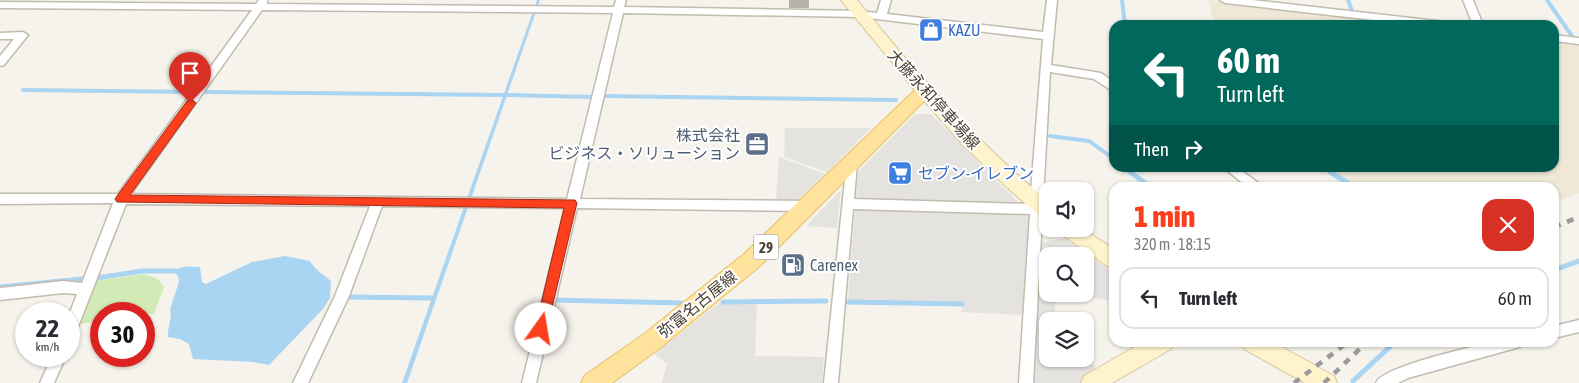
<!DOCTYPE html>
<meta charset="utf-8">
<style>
:root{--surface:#fff;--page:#f2f2f3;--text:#2b2b33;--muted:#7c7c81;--line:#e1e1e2;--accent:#fc3f1d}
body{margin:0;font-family:"Asap Condensed","Noto Sans JP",sans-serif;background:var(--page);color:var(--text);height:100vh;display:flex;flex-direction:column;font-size:19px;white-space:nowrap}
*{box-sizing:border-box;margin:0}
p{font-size:16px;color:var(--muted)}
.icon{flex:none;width:28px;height:28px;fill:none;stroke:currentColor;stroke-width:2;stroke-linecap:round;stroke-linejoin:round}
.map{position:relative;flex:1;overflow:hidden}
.sheet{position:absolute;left:1109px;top:182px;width:450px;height:165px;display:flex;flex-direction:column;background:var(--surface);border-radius:15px;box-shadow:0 1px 4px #0004}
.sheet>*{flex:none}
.hud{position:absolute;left:1109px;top:20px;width:450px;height:152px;border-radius:15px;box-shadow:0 1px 4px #0004;background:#00695c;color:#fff;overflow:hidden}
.tools{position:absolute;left:1039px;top:182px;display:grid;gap:10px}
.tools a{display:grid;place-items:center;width:55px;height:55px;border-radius:10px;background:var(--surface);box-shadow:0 1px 4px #0004;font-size:25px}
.speed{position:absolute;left:15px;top:302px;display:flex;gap:10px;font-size:25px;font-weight:700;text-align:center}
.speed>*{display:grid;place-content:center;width:65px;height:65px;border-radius:50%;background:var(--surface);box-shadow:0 1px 4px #0004;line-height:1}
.speed small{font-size:12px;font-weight:400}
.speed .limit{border:8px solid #d22;background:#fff;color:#111}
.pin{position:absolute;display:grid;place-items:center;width:42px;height:42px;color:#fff;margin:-51px -21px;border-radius:50% 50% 50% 0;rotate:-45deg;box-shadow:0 0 5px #0007}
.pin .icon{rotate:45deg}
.me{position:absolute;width:55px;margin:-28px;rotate:13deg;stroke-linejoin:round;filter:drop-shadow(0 0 4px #0008)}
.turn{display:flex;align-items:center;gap:18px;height:105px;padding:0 25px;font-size:22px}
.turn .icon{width:65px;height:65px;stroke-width:2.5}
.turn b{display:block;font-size:35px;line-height:42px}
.then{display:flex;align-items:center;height:48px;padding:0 25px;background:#0003;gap:10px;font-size:19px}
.round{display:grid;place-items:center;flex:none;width:52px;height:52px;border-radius:15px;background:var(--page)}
.headline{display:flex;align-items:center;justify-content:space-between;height:85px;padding:0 25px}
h1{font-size:30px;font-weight:800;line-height:38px;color:var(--accent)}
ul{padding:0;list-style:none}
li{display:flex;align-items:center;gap:15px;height:62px;margin:0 10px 8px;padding:0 15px;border:2px solid var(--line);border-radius:15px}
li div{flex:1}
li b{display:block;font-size:19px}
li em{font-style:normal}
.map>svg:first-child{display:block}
.education{fill:#efe8d6}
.green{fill:#d2eab5}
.parking{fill:#e5e3e0}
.water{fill:#a9d4f2}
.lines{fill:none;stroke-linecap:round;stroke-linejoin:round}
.stream-far1{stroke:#a9d4f2;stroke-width:4}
.stream{stroke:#a9d4f2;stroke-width:5}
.street-casing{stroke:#c2bbae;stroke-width:3}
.secondary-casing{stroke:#d6c79b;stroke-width:2}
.primary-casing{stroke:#e6c16a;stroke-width:2}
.street{fill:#fff;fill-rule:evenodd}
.secondary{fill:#fff3cd;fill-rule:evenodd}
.primary{fill:#ffe39c;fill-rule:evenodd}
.rail{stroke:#9a9a9a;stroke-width:4.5;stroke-dasharray:7 7;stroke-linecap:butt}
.wall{fill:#bab2a6}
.route{fill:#fc3f1d;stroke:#a42913}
.labels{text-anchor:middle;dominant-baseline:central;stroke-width:4;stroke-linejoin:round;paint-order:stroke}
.shield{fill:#fff;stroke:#817c74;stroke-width:1}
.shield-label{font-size:15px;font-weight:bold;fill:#4b4439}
.shop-label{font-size:16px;fill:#366cbe;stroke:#fff;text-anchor:start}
.street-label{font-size:16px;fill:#4b4439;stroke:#fff}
.service-label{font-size:16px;fill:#4e5e75;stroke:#fff;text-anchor:end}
</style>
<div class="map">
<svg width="1579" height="383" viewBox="0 0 1579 383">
<rect width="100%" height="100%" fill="#f6f3ec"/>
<g class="education">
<path d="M1208 0 1231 3 1423 25H1215Z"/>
<path d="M1554 40 1579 43V193L1554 202V188L1356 187 1325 168H1554Z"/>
</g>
<path class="green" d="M144 274 158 279 164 287 154 314H101V321L79 324 96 281Z"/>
<g class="parking">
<path d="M915 114H931L1021 205 860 202 856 199 858 172Z"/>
<path d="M785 128H871L827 172 784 157Z"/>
<path d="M779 157 825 174 797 201H776Z"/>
<path d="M841 190 837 228 806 226Z"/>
<path d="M860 208 1020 211 1029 218 1023 315 961 312 962 304 848 302 855 210Z"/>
<path d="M1064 238 1114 273V301L1093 298 1092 270 1085 268V256H1048V294H1056L1054 321H1048V359H1063L1095 365V374L1078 383H1030L1038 243Z"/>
<path d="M719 303 757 304 755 356 824 357 822 383H662L667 364 654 354Z"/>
</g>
<g class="water">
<path d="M537 0H540L407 383H402Z"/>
<path d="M285 256 310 261C317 272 322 273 331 281L330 298 323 309 269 365 253 362 193 359 189 344 180 339 168 337C167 327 173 318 170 309L179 282 178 276 175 273C180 264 191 267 200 267L202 282 206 284 252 262Z"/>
</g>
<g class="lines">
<g class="stream-far1">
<path d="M1122 0 1125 25"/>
<path d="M1348 0 1352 11"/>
<path d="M1547 0 1574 39"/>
<path d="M23 90 193 92"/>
<path d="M206 92 504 95"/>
<path d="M507 95 592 97"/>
<path d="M602 96 896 100"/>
<path d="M1050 136 1089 141 1114 159"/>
<path d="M1125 168 1131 173"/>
<path d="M1325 168 1332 173"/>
</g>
<g class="stream">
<path d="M1130 172 1152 188"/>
<path d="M1330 172 1356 188"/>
<path d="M1554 270 1579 261"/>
<path d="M97 278 142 271H176"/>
<path d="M0 287 82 279"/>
<path d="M347 297 431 298"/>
<path d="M555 300 681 303"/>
<path d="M723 302 826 301"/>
<path d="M848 302 962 304"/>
<path d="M1353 381 1395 342"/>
</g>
<defs>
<g id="street">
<path d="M259 0H267V4L614 7 616 0H626L624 7 860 11 877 13 881 0H891L887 14 1043 32 1047 0H1057L1051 65 1101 73 1114 82V92L1094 79 1050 72 1033 383H1019L1030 214 853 209 838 383H824L847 160 851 159 857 163 854 199 1030 204 1043 39 860 17 623 13 580 199 807 201 811 203 813 206 811 209 807 211 577 208 536 383H522L565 208 382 206 349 296 308 383H293L335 296 370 206 126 204 74 337 69 339V315L77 294 63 293 0 300V288L63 281 82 283 113 203 0 204V194H118L252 10 0 8V2L256 4ZM262 10 613 13 567 199 131 194Z"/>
<path d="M1220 0H1252L1446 22 1451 25H1418L1225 3Z"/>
<path d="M1463 0H1473L1483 25H1473Z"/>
<path d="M23 32 28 35 4 65 0 66V56L14 39H0V33Z"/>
<path d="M1554 35 1579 38V44L1554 41Z"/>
<path d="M1224 168H1238L1265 188H1249Z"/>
<path d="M1579 320V332L1554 338V326Z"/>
<path d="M1491 342H1523L1521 346 1516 348 1408 378 1398 383H1376C1383 366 1470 348 1491 342Z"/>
<path d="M52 356H66L54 383H40Z"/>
</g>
<g id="secondary">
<path d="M841 0H857C916 72 976 142 1048 201V219L1041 217 1013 193 961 143 913 88Z"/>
<path d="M1058 229H1083L1114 249V268L1107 266 1061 234Z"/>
<path d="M1143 342H1174L1171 349 1112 383H1081L1084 376Z"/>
<path d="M1241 342H1273L1334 376 1337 383H1305L1244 349Z"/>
</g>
<path id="primary" d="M923 86 929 88 932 92 929 96 760 266 660 348 612 383H581L585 375 644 334 744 254 917 88Z"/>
</defs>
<use href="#street" class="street-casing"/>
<use href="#secondary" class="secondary-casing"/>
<use href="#primary" class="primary-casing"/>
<use href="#street" class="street"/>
<use href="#secondary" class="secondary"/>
<use href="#primary" class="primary"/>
<g class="rail">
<path d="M1554 227 1579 217"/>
<path d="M1294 383 1348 342"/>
<path d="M1324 383 1367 342"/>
</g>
</g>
<rect class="wall" x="789" y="0" width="20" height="8"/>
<path class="route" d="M190 100 194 101 196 103 194 106 130 195 575 200 577 203 546 333 541 335 537 333 535 329 564 208 117 202 115 199 117 196 187 101Z"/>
<defs>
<symbol id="shop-square" viewBox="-11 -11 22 22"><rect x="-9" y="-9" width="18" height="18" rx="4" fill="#3f7fe0" stroke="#fff"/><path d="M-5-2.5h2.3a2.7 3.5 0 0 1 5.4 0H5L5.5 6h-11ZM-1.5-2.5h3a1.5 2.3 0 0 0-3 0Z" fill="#fff"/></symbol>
<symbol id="office-square" viewBox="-11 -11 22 22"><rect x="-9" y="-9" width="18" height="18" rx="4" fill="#5c6f8a" stroke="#fff"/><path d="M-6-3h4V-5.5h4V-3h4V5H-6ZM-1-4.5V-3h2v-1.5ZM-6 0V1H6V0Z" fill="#fff"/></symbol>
<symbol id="supermarket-square" viewBox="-11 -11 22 22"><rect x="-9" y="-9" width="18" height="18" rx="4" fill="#3f7fe0" stroke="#fff"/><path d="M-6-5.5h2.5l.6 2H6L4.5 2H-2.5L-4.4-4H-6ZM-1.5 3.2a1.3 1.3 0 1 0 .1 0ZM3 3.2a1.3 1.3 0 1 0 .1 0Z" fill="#fff"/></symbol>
<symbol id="fuel-square" viewBox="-11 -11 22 22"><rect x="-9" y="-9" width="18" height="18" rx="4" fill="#5c6f8a" stroke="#fff"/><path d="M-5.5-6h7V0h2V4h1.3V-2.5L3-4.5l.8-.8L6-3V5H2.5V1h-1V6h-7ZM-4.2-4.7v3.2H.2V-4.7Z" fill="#fff"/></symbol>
</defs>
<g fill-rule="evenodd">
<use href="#shop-square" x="917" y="16" width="28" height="28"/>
<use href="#office-square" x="743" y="130" width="28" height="28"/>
<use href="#supermarket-square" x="886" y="159" width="28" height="28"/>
<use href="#fuel-square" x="779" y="251" width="28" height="28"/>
</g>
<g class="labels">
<rect class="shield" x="753.5" y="234.5" width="25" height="25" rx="4"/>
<g class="shield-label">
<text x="766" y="247">29</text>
</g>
<g class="shop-label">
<text x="948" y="30">KAZU</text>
<text x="918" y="173">セブン-イレブン</text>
</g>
<g class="street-label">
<text transform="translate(934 99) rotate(48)">大藤永和停車場線</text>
<text transform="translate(697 304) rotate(-39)">弥富名古屋線</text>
</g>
<g class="service-label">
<text x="740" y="135">株式会社<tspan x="740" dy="18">ビジネス・ソリューション</tspan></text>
<text x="810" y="265" text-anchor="start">Carenex</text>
</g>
</g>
</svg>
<div class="tools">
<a><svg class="icon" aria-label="sound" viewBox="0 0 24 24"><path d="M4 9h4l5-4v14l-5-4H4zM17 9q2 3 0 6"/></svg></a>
<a><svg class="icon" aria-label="search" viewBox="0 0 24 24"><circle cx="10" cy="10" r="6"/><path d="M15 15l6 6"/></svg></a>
<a><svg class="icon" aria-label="layers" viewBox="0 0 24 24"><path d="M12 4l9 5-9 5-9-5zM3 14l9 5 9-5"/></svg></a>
</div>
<div class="speed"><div>22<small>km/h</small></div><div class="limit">30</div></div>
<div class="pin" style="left:190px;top:103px;background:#d93025"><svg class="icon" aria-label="arrive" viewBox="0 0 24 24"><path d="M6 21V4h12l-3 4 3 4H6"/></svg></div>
<svg class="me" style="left:541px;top:329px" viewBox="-20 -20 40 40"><circle r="19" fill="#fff"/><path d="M0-13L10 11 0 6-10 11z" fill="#fc3f1d"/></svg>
<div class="hud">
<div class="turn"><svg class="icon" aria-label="left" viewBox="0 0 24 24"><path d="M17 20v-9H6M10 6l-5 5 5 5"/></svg><div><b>60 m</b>Turn left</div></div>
<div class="then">Then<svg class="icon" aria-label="right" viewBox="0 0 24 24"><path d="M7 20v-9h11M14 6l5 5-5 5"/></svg></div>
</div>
<section class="sheet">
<div class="headline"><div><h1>1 min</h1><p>320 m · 18:15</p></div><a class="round" style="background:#d93025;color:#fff"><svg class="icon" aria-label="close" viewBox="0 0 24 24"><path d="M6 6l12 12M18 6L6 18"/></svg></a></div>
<ul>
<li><svg class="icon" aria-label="left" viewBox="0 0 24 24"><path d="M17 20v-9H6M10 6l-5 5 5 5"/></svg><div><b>Turn left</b></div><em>60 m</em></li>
</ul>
</section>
</div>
